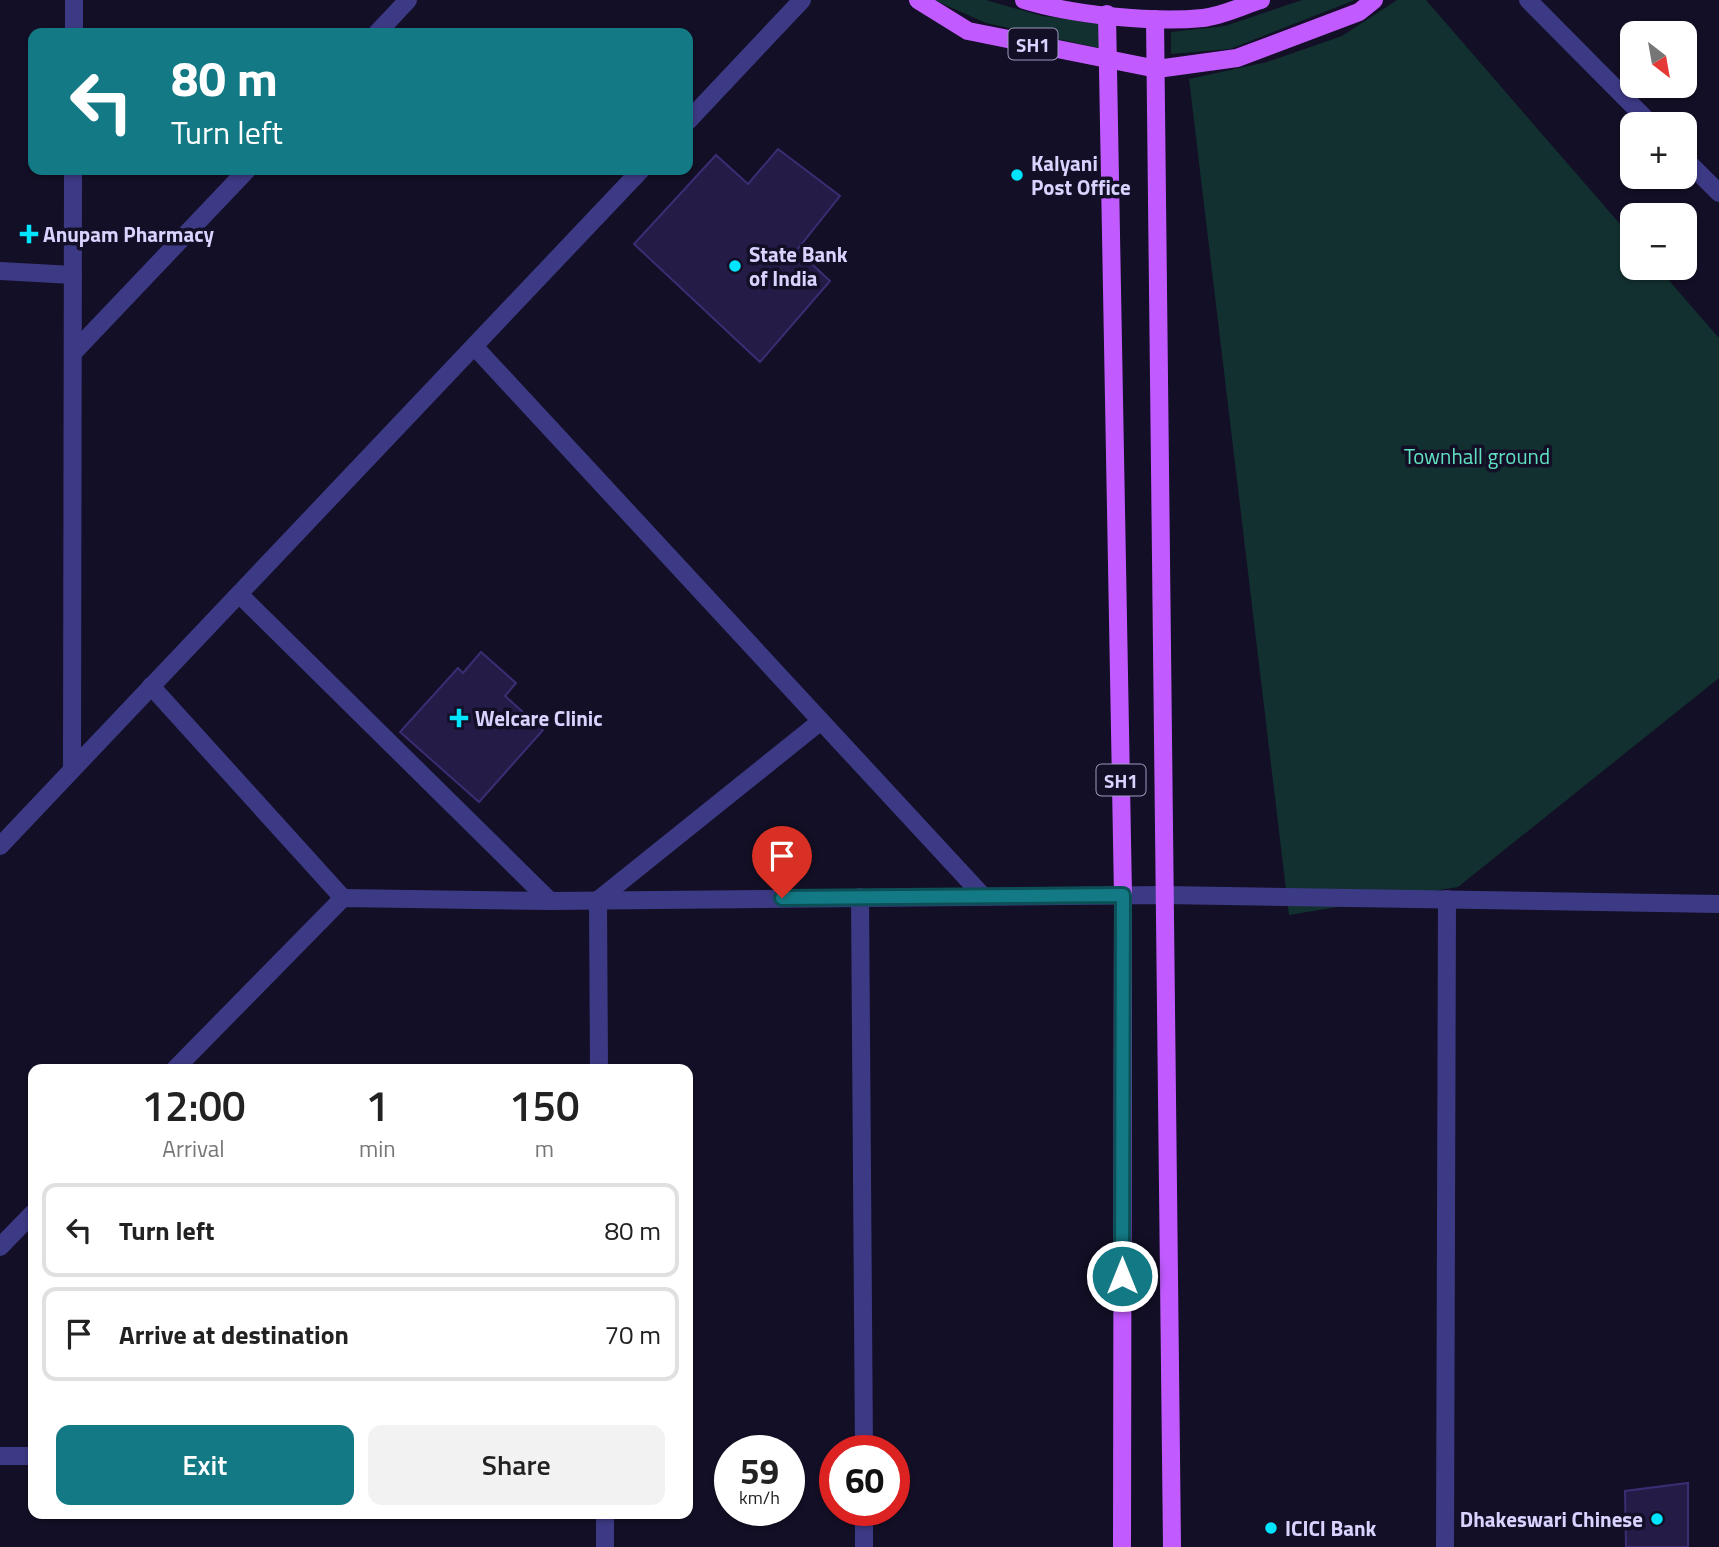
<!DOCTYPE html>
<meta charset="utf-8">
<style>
:root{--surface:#fff;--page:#f2f2f2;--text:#222;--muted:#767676;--line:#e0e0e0;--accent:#137a85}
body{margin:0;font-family:"Titillium Web",sans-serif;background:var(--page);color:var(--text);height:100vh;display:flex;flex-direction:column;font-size:26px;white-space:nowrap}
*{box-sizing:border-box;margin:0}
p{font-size:23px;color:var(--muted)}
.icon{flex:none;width:38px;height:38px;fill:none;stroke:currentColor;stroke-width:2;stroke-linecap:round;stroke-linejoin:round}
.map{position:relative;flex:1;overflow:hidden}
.sheet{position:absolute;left:28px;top:1064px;width:665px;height:455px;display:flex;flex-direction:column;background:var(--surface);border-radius:14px;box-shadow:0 2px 5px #0004}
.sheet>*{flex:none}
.hud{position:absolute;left:28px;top:28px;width:665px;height:147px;border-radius:14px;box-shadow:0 2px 5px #0004;background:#137a85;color:#fff;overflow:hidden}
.needle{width:46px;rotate:149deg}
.fabs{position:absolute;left:1620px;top:21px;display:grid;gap:14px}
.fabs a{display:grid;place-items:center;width:77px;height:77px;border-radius:14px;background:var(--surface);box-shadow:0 2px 5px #0004;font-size:35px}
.speed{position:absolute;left:714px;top:1435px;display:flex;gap:14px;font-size:35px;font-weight:700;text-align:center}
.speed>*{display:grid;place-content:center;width:91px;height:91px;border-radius:50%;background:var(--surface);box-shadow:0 2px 5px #0004;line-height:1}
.speed small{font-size:18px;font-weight:400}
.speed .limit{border:10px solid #d22;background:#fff;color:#111}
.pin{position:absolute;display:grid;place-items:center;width:60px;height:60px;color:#fff;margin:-72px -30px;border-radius:50% 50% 50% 0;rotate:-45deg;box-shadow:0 0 7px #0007}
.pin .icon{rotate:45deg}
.me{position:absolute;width:77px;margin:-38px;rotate:0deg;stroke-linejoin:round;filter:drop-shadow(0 0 5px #0008)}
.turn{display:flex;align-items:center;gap:24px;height:147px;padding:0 28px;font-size:32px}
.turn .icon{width:91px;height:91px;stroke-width:2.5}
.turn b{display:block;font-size:49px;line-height:60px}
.eta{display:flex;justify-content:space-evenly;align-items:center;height:119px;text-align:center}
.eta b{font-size:42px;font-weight:600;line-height:49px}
.action{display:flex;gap:14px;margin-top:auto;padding:14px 28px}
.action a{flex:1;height:80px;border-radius:14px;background:var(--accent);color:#fff;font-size:28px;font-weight:600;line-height:80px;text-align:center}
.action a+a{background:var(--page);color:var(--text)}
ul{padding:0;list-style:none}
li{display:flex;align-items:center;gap:21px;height:94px;margin:0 14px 10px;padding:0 14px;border:4px solid var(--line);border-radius:14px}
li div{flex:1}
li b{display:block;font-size:26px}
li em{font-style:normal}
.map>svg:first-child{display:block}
.green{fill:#12302f}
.building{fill:#241b47;stroke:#3b2d73;stroke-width:2}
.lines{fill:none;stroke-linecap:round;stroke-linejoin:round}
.minor{stroke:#3d3a85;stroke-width:18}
.major{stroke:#c25bff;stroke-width:18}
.route-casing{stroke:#0c4f56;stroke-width:18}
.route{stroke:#137a85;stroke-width:12}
.poi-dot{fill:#00e5ff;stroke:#130f26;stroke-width:2.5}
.labels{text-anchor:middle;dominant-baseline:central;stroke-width:7;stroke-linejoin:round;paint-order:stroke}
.shield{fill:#130f26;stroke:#9e99be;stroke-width:2}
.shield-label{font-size:19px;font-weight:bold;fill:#d9d4ff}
.poi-label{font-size:21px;font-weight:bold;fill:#d9d4ff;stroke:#130f26;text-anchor:start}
.park-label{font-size:21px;fill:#5fe0c0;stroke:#130f26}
</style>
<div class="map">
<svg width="1719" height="1547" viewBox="0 0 1719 1547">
<rect width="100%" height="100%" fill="#130f26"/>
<g class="green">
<path d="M934 0H986L1042 16 1099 22V48L986 23Z"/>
<path d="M1302 0H1355L1230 49 1171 54V32L1225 26Z"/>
<path d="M1397 0H1426L1633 239V268H1658L1719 338V678L1458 887 1289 915 1189 79 1267 62 1342 36Z"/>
</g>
<g class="building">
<path d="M778 149 840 196 797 250 830 281 760 362 634 244 716 155 748 184Z"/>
<path d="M481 652 516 683 505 696 543 730 479 802 400 732 458 668 463 673Z"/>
<path d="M1688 1483V1547H1626L1625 1491Z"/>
</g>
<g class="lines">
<g class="minor">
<path d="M1528 0 1651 124"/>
<path d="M74 33V0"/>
<path d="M377 33 408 0"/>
<path d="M688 121 802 0"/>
<path d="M1685 159 1719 193"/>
<path d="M0 271 73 275"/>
<path d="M474 346 983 896"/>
<path d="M73 353 247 170"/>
<path d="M239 594 550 901"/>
<path d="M151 686 343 898"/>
<path d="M72 770 73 170"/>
<path d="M0 846 641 170"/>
<path d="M860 897 864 1451"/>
<path d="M175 1069 343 898 550 901 1164 895 1719 904"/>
<path d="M599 1069 598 900 821 721"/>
<path d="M0 1247 33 1213"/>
<path d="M0 1456H33"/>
<path d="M864 1510V1547"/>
<path d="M605 1514V1547"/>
<path d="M1445 1547 1447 899"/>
</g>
<g class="major">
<path d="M918 0 968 31 1157 69 1237 58 1359 12 1374 0"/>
<path d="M1024 0C1072 15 1153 23 1203 18 1222 16 1242 6 1261 0"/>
<path d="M1107 14 1123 895 1122 1547"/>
<path d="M1155 19 1172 1547"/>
</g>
</g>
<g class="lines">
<defs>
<path id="route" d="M782 898 1123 895 1122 1276"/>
</defs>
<use href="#route" class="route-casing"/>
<use href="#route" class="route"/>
</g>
<g class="poi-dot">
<circle cx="1017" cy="175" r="7"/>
<path d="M25.5 223.5h7v7h7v7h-7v7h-7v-7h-7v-7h7z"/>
<circle cx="735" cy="266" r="7"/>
<path d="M455.5 707.5h7v7h7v7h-7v7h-7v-7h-7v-7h7z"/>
<circle cx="1657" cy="1519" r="7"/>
<circle cx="1271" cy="1528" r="7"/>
</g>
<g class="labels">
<g class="shield">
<rect x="1008.5" y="28.5" width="49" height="31" rx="5"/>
<rect x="1096.5" y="764.5" width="49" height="31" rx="5"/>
</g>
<g class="shield-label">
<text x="1033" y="44">SH1</text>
<text x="1121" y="780">SH1</text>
</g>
<g class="poi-label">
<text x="1031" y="163">Kalyani<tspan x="1031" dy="24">Post Office</tspan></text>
<text x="43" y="234">Anupam Pharmacy</text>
<text x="749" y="254">State Bank<tspan x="749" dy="24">of India</tspan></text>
<text x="475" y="718">Welcare Clinic</text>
<text x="1643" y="1519" text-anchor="end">Dhakeswari Chinese</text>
<text x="1285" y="1528">ICICI Bank</text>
</g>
<g class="park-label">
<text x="1477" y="456">Townhall ground</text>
</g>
</g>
</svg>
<div class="fabs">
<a><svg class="needle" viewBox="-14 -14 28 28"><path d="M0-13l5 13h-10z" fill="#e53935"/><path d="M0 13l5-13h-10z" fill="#767676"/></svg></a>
<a>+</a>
<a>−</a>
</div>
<div class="speed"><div>59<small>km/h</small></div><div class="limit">60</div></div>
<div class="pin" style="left:782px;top:898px;background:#d93025"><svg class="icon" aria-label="arrive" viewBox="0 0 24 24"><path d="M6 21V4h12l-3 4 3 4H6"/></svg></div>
<svg class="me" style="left:1122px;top:1276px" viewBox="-20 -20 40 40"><circle r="17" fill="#137a85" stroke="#fff" stroke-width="3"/><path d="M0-11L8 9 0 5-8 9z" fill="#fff"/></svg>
<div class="hud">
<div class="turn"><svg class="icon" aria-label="left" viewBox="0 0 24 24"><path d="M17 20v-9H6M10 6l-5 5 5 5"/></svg><div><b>80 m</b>Turn left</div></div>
</div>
<section class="sheet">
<div class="eta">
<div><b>12:00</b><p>Arrival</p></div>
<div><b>1</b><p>min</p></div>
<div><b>150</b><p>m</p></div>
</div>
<ul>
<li><svg class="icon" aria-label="left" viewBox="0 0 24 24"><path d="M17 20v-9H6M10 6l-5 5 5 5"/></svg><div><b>Turn left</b></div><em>80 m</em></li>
<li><svg class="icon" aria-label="arrive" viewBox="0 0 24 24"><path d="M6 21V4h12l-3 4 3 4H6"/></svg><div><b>Arrive at destination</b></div><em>70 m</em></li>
</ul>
<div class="action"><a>Exit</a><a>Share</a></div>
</section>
</div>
